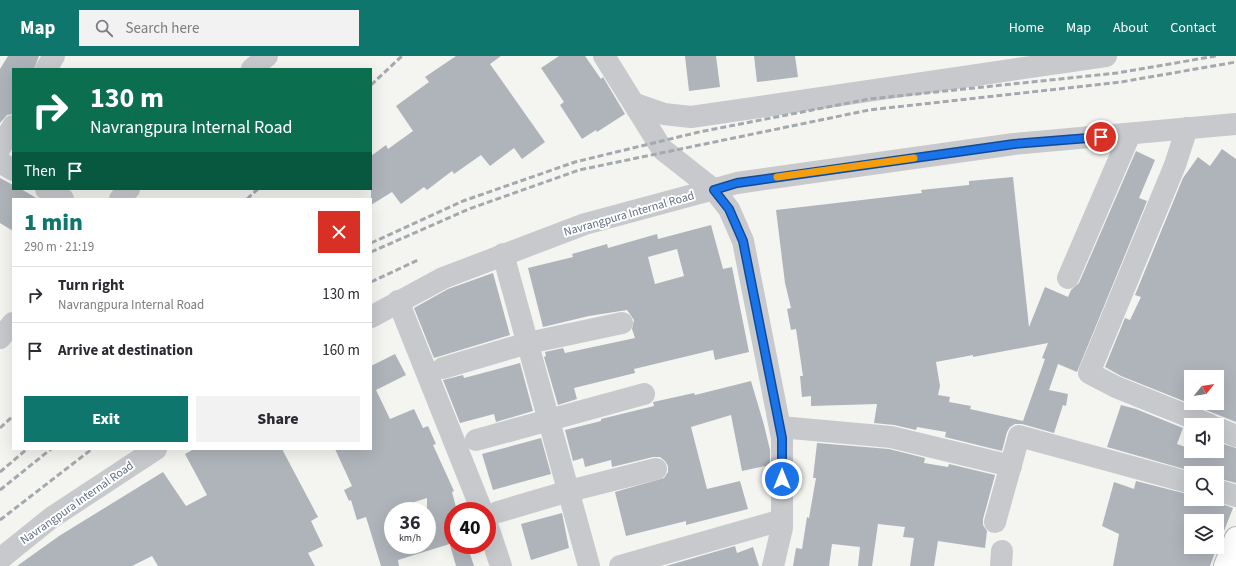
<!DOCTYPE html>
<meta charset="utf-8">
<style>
:root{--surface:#fff;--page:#f2f2f3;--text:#2b2b33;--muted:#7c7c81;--line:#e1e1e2;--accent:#0f766e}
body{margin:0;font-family:"Source Sans 3",sans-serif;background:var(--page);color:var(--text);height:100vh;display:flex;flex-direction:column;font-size:15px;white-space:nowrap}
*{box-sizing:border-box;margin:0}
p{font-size:13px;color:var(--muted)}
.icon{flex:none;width:22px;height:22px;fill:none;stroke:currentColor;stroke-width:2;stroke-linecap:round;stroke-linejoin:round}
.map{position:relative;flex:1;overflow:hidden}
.sheet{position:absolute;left:12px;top:142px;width:360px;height:252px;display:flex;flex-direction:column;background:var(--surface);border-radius:0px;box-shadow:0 4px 16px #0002}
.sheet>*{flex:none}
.banner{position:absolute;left:12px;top:12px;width:360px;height:122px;border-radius:0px;box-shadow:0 4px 16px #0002;background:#0b6e4f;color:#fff;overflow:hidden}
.needle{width:26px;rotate:60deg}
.buttons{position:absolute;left:1184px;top:314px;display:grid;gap:8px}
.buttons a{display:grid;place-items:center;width:40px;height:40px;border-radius:0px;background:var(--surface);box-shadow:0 4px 16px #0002;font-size:20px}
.speed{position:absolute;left:384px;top:446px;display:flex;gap:8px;font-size:20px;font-weight:700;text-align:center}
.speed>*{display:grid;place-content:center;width:52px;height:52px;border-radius:50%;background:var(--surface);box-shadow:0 4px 16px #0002;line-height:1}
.speed small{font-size:10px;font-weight:400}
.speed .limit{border:6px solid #d22;background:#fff;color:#111}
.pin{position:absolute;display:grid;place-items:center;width:34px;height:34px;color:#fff;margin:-17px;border:2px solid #fff;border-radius:50%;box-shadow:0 1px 4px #0007}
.me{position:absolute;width:44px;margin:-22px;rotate:0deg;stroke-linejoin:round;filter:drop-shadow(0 0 3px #0008)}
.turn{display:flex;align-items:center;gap:14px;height:84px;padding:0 12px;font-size:18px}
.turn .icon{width:52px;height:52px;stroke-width:2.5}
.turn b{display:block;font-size:28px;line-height:34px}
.then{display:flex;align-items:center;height:38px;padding:0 12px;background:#0003;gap:8px;font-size:15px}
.round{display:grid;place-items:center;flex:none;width:42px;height:42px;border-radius:0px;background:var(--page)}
.summary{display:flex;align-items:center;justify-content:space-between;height:68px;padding:0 12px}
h1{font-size:24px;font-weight:800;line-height:30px;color:var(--accent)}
.cta{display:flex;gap:8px;margin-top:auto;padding:8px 12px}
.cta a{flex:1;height:46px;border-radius:0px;background:var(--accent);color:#fff;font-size:16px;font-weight:800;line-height:46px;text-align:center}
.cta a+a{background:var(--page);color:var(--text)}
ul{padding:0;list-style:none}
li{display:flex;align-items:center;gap:12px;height:56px;padding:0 12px;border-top:1px solid var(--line)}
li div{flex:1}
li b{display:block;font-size:15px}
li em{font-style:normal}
header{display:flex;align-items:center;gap:24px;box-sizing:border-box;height:56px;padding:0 20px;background:var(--accent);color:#fff}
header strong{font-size:19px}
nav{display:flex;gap:22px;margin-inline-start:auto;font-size:14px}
.search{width:280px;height:36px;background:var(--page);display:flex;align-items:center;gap:10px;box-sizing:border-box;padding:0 14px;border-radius:0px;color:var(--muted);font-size:15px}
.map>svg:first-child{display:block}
.building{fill:#afb4bb;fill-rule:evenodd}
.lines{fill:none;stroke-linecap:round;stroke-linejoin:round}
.major-casing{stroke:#b7babe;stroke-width:24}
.minor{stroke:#c7c9cd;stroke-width:22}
.major{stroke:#fff;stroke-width:22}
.rail{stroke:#a4a9af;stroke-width:3;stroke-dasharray:6 3;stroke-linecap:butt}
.route-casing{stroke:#114b97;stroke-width:10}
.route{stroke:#1a73e8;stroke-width:7}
.slow{stroke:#f59e0b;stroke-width:7}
.labels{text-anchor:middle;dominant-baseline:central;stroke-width:4;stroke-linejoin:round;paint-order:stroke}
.street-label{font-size:12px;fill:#637083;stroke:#fff}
</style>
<header>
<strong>Map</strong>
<div class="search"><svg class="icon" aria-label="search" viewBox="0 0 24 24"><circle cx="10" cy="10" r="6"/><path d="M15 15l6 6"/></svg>Search here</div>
<nav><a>Home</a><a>Map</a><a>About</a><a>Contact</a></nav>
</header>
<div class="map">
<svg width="1236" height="510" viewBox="0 0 1236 510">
<rect width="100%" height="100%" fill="#f4f5f0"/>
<g class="building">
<path d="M8 0H39L34 13H13V58L7 59 0 67V13Z"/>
<path d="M456 0H501L490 8 545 86 522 103 514 92 490 110 481 99 454 118 452 115 427 134 424 131 401 148 392 136 371 149V100L386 89 388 93 413 75 396 50 429 26 425 21Z"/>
<path d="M559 0H585L601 23 603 21 625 58 597 76 596 74 582 83 560 49 564 46 541 12Z"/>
<path d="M685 0H716L720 31 689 35Z"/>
<path d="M754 0H795L798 21 757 26Z"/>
<path d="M1222 93 1236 103V366L1121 320 1105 311 1125 262 1130 264 1141 241 1135 239 1183 122 1198 101 1210 110ZM1191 321H1217V347H1191Z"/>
<path d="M1136 95 1155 104 1139 142 1147 145 1077 316 1058 308 1049 334 1068 338 1066 350 1063 349 1054 377 1022 368H1015L1010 371 1007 376 1002 395 945 381 946 376 917 371 916 374 894 369 874 367 877 348 811 350V340L802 341 800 320H803L796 273 791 274 787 253 791 252 785 227 776 154 922 137 921 134 969 129V125L1013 121 1029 271 1045 231 1068 241 1071 234 1079 227ZM1048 287 1042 302 1045 303 1023 365 970 353 971 350 949 346 950 341 938 339 940 330 936 306 973 299V301Z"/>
<path d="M0 122 13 129V133H21L38 143H13V175L0 167Z"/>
<path d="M711 169 723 213 732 211 749 296 715 304 713 294 634 313 635 317 574 332 577 343 558 349 544 301 546 300 545 296 563 292 565 297 635 282 632 273 634 264 627 254 589 260 543 271 528 212 573 201 572 198 607 188 608 192 657 178 658 183ZM677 193 684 220 655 228 648 201Z"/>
<path d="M493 217 510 279 434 302 414 252 448 233Z"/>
<path d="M395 298 406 319 376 334 390 363 414 353 423 372 428 370 436 388 433 389 454 435 452 436 457 455H453V487L398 504 399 510H381L366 461 357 464 351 444 349 445 344 434 352 430 335 393H371V310ZM427 442V489H393V453Z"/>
<path d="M520 307 533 355 496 366 494 358 460 367 443 324 463 319 464 322Z"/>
<path d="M751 325 764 369 770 394V409L742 415 731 359 691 371 707 433 740 425 748 453 686 469V465L626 480 615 436 664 422 668 416V410L665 405 660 401H653L612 411 611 404 585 411 583 402 573 405 565 374 601 365V363L654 350 653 346 694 337 695 339Z"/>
<path d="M1121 349 1136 353 1183 372 1177 388 1191 393V395H1217V386L1236 392V427L1217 422V417H1198L1107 391Z"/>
<path d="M541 382 551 418 493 434 482 398Z"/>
<path d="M817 387 889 393 925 402 924 407 948 411 949 408 995 419 983 463V469L987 475 985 492 938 485 934 510H910L914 482 903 481 905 471 878 468 872 510H858L860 491 832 488 829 510H793L796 492 802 493 807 461 809 462 816 422H813Z"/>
<path d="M194 393H282L318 461 311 465 323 490 308 497 315 510H158L152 500 132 510H17L59 480 163 416 186 450 207 439 185 398Z"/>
<path d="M1136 425 1191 439V443H1209L1233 452 1218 490 1217 465H1191V491H1217L1210 510H1113L1119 478 1102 470 1114 426 1134 433Z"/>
<path d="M562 457 569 492 531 504 521 468Z"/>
<path d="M450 489H467L474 510H456Z"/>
<path d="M735 490 737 497 753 491 759 510H666Z"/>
</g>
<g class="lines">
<defs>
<path id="major" d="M1225 510 1236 482"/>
</defs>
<use href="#major" class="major-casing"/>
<g class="minor">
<path d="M604 0 662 93 714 134 729 153 743 185 782 382V472L773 510"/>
<path d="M46 13 54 0"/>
<path d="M252 13 267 0"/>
<path d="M635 48 664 58 691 61 1106 0"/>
<path d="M1187 72 1175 109 1089 317 1116 331 1210 369"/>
<path d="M0 92 13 70"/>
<path d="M0 106 13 114"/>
<path d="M46 133 63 143"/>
<path d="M120 143 129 133"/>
<path d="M503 198 589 510"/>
<path d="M1068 222 1130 78"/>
<path d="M398 245 482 455"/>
<path d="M371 261 443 222 585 168 737 127 1014 88 1236 68"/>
<path d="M0 282 13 267"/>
<path d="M443 312 528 287 622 267"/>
<path d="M780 371 891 381 1011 410"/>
<path d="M1217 372 1236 380"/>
<path d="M476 384 644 338"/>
<path d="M1217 434 1236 440"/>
<path d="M498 456 569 435 656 413"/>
<path d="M995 466 1019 380 1191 427"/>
<path d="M487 468 501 510"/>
<path d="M0 503 51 462 156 393"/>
<path d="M620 510 782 464"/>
<path d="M1001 510 1002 495"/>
</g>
<use href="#major" class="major"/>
<g class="rail">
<path d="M371 29 402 0"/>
<path d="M247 143 258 133"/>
<path d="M371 187 463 145 575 106 699 76 869 43 1117 17 1216 0"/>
<path d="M371 196 469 153 579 114 869 54 1121 26 1236 6"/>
<path d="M371 226 418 204"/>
<path d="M0 372 13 360"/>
<path d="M0 416 27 393"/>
<path d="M0 434 51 393"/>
<path d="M0 464 92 393"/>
</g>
</g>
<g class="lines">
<defs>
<path id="route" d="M782 423V382L743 185 729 153 714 134 737 127 1014 88 1101 81"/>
</defs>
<use href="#route" class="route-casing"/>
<use href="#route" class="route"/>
<path class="slow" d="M777 121 914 102"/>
</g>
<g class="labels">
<g class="street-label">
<text transform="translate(629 158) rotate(-16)">Navrangpura Internal Road</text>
<text transform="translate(77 447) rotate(-35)">Navrangpura Internal Road</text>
</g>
</g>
</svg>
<div class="buttons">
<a><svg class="needle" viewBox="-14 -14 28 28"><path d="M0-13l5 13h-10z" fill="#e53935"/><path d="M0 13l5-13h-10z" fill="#7c7c81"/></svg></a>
<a><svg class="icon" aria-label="sound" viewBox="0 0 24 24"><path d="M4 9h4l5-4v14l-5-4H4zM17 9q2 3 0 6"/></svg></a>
<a><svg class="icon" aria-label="search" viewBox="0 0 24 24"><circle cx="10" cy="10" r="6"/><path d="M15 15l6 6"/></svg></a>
<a><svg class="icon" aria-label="layers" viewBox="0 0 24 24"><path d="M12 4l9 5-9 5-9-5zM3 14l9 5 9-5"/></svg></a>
</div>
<div class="speed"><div>36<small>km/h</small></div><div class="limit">40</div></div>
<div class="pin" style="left:1101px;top:81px;background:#d93025"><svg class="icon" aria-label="arrive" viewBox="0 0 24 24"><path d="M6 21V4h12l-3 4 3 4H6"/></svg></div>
<svg class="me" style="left:782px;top:423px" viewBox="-20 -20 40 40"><circle r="17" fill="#1a73e8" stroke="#fff" stroke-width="3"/><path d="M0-11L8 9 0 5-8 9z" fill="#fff"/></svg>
<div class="banner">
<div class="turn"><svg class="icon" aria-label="right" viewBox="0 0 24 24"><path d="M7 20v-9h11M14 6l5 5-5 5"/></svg><div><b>130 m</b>Navrangpura Internal Road</div></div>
<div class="then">Then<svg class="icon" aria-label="arrive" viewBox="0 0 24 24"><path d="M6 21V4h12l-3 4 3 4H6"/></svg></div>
</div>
<section class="sheet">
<div class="summary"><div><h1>1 min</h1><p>290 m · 21:19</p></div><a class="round" style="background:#d93025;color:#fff"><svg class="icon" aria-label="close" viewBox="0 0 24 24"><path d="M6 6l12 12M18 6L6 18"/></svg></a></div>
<ul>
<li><svg class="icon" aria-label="right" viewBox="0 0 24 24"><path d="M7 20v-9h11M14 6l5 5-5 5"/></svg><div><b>Turn right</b><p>Navrangpura Internal Road</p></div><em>130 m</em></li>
<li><svg class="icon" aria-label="arrive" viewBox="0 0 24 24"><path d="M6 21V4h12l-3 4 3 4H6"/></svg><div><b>Arrive at destination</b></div><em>160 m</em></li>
</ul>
<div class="cta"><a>Exit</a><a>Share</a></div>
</section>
</div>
